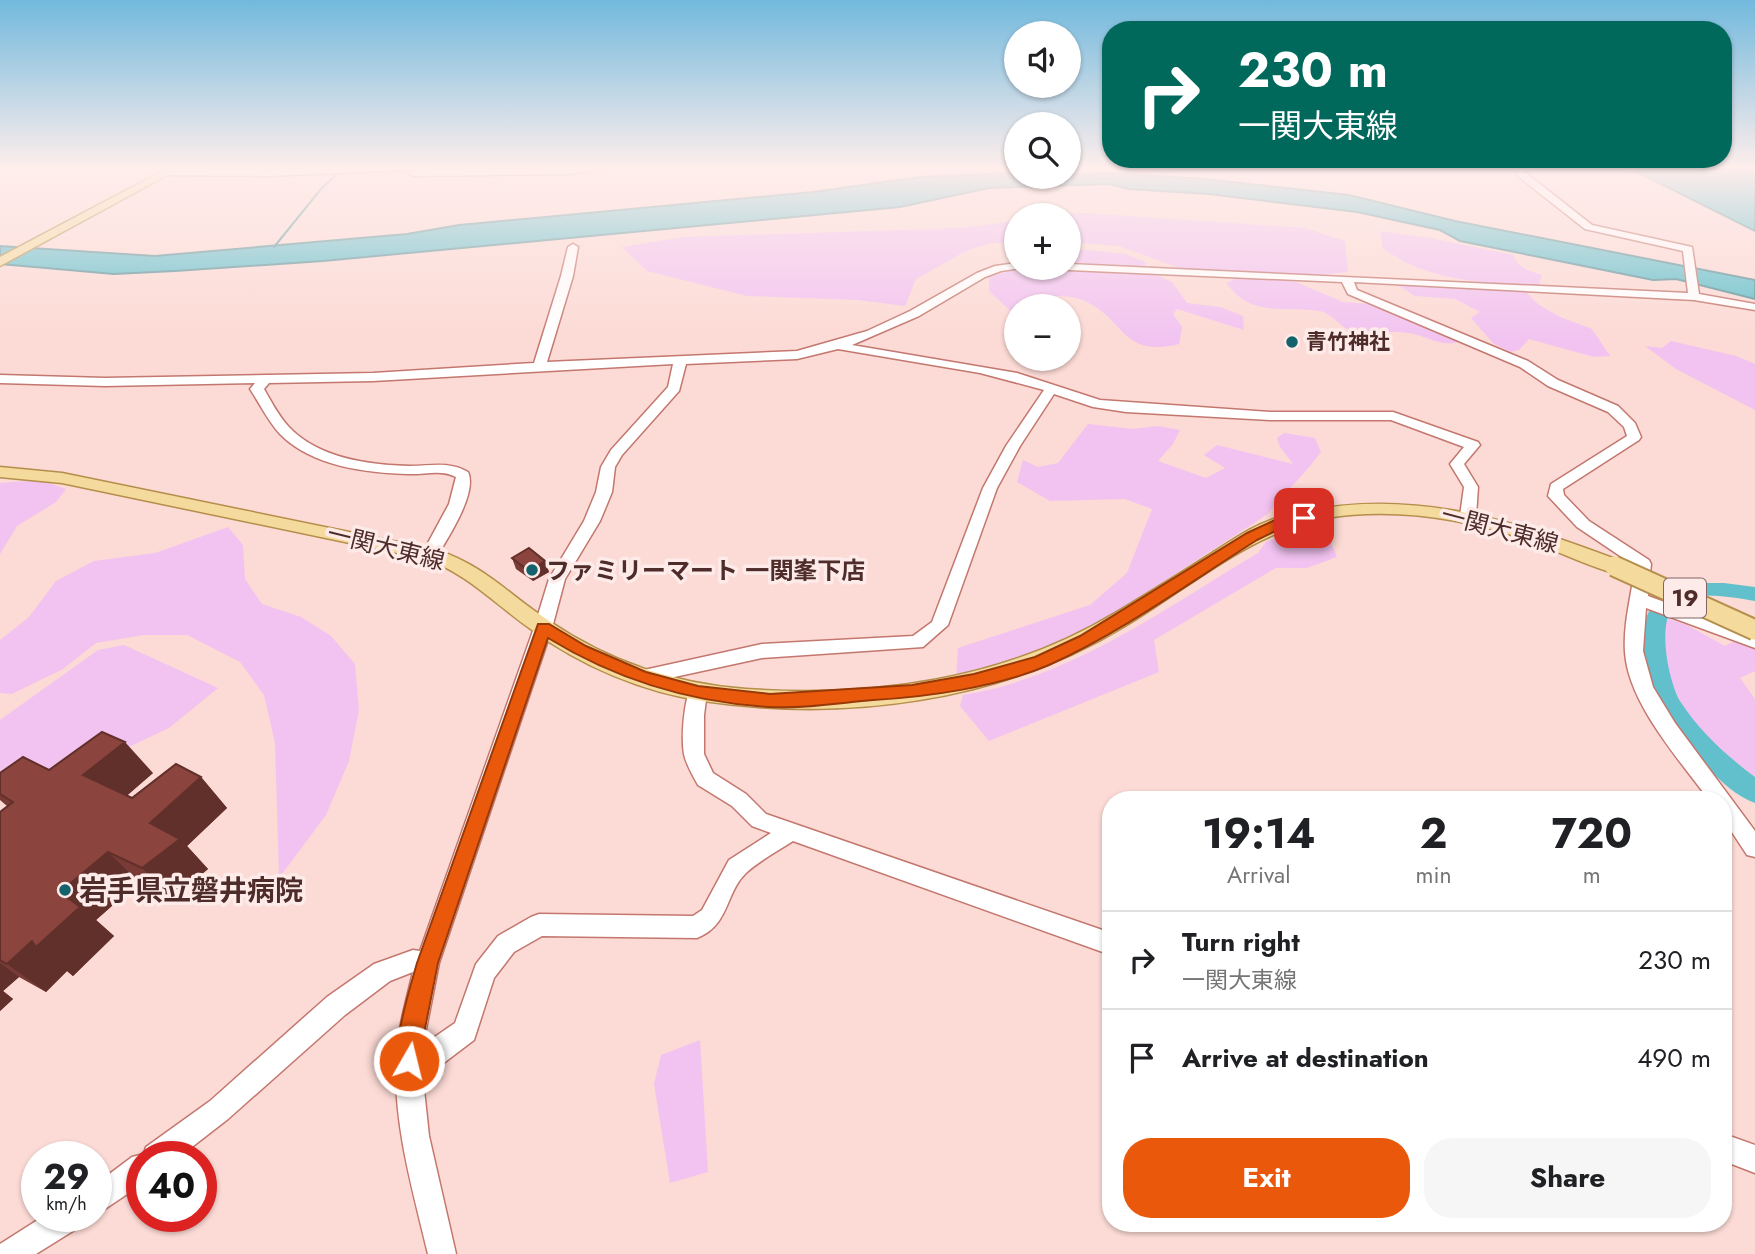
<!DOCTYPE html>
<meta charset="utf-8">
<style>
:root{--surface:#fff;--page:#f6f6f6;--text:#202124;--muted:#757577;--line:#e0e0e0;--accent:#ea580c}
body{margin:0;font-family:Jost,"Noto Sans JP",sans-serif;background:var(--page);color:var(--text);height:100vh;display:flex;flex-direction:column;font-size:26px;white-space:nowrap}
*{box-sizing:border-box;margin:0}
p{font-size:23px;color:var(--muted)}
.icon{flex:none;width:38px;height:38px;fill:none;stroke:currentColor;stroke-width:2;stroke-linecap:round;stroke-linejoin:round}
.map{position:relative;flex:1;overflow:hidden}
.details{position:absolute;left:1102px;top:791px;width:630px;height:441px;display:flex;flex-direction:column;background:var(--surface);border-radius:28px;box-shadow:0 2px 5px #0004}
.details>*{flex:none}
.hud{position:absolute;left:1102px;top:21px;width:630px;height:147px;border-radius:28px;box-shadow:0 2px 5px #0004;background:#00695c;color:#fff;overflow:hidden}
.controls{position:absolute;left:1004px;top:21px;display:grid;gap:14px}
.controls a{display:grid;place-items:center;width:77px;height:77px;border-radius:50%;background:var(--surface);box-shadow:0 2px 5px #0004;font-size:35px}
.speed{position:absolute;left:21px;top:1141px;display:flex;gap:14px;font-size:35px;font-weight:700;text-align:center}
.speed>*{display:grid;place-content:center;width:91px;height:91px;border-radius:50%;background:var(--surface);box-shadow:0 2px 5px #0004;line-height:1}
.speed small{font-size:18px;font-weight:400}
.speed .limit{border:10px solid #d22;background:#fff;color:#111}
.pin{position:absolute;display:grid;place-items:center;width:60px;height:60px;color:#fff;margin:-30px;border-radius:14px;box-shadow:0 4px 10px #0006}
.me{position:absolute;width:77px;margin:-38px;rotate:8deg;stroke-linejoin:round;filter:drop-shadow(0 0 5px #0008)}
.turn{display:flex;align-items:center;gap:24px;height:147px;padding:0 21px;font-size:32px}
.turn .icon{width:91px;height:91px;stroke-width:2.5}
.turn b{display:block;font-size:49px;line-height:60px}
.eta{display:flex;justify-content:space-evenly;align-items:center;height:119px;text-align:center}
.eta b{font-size:42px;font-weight:700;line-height:49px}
.button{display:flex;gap:14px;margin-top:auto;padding:14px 21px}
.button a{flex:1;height:80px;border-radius:28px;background:var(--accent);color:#fff;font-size:28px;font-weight:700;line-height:80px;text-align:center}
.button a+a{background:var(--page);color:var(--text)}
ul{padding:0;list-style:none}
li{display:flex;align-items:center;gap:21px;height:98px;padding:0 21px;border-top:2px solid var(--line)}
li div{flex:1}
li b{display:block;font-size:26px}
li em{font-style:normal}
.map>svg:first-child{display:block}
.green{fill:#f2c3f1}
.water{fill:#62c0cc;stroke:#5c949b;stroke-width:2}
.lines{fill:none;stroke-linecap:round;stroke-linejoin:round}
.stream{stroke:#5c949b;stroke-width:2}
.river{fill:#62c0cc;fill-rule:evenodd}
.minor-casing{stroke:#c3776e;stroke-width:3}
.major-casing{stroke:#b48e4a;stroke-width:3}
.minor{fill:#fff;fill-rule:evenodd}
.major{fill:#f4da9d;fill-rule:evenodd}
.major-bridge-casing{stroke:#b48e4a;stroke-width:23;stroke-linecap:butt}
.major-bridge{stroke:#f4da9d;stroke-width:19}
.wall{fill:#783b35}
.shaded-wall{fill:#62302b}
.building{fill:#8c453e;stroke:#62302b;stroke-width:2}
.route{fill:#ea580c;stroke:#983908;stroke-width:2}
.poi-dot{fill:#14626b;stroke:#fdebe9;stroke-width:2.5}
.labels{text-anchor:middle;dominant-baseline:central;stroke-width:7;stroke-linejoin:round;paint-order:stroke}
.far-poi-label{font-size:21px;font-weight:bold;fill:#4d2c29;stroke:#fdebe9;text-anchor:start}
.shield{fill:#fdebe9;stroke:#826563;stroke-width:2}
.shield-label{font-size:23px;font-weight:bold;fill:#4d2c29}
.street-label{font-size:24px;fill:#4d2c29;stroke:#fdebe9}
.poi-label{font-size:24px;font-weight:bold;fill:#4d2c29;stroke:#fdebe9;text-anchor:start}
.near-poi-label{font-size:28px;font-weight:bold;fill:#4d2c29;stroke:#fdebe9;text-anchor:start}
</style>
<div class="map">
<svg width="1755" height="1254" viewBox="0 0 1755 1254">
<rect width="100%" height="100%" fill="#fcdad5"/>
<g class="green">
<path d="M186 166H337L334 168 177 170Z"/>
<path d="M1083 213 1305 228 1345 241 1348 272 1320 275 1182 269 1119 246 1069 242V215H1062Z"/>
<path d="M1017 221V243H990L966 251 916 279 905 306 858 300 747 296 647 271 622 247 683 237 959 228Z"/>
<path d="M1380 231 1430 238 1513 255C1518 268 1529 271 1542 275L1538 287C1484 282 1427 282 1383 248Z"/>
<path d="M1069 248 1126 254 1145 262 1146 270 1069 264Z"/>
<path d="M1041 268 1157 275 1172 282 1187 303 1220 307 1243 316 1244 330 1177 309 1173 314 1182 327 1179 344C1122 358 1126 321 1087 302 1075 296 1062 296 1049 296L1043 306H1017V317L989 291V277L1010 271Z"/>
<path d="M1236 278 1291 280 1343 302 1370 304 1460 341C1445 348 1428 337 1414 334 1392 329 1370 336 1350 330 1339 327 1333 313 1319 311 1295 307 1268 313 1245 301 1238 297 1231 289 1226 283Z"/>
<path d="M1394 283 1524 290 1538 304 1560 317 1592 329 1610 356 1594 357 1529 339 1519 350 1510 352 1494 344 1471 318 1480 312 1455 299 1415 296Z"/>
<path d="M1671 341 1736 356 1755 364V410L1676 369 1645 346 1662 348Z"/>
<path d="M1088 424 1133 429 1158 426 1180 430 1173 444 1158 461 1206 478 1225 468 1204 455 1217 445 1293 464 1280 447 1277 438 1284 433 1315 438 1321 452C1305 474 1285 492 1268 514L1051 654 956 680 958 648 1090 605 1127 573 1152 509 1125 499 1050 501 1017 482 1023 460 1038 467 1058 463Z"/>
<path d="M40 480 66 489 56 502 17 526 0 554V483Z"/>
<path d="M228 527 243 545 245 579 262 604 301 617 331 636 355 664 359 710 349 761 326 815 279 878 275 743 264 695 240 662 187 635H144L96 643 63 669 12 694 0 693V640L29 617 56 581 94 561 155 553Z"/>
<path d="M1302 529 1327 534 1337 557 1307 568H1276L1154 640 1159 672 989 741 960 706 963 695C1070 678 1166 608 1258 553L1266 542Z"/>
<path d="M1669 619 1687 625 1725 646 1739 639 1755 641V671L1740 678 1755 699V777C1699 733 1658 697 1665 620Z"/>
<path d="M124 645 218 688 169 728 112 755 58 772 0 775V720L98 650Z"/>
<path d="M700 1040 708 1172 670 1183 654 1084 661 1055Z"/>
</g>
<g class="water">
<path d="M1625 166H1743L1755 173V231Z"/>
<path d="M1012 173H1017V177L1109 173 1205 179 1349 195 1455 221 1755 280V299L1676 279 1653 280 1460 241 1440 230 1357 212 1209 194 1128 189 1110 184 989 188 900 207 323 261 175 271 114 274 0 264V246L155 256 407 234 459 225 813 192 920 177Z"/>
</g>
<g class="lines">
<path class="stream" d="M274 247 321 189 339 172"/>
<path class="river" d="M1687 583H1724L1755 587V601C1737 598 1697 591 1680 600 1654 614 1668 680 1680 701 1699 731 1727 756 1755 777V803C1737 797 1721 781 1707 768 1663 725 1613 648 1662 591Z"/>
<defs>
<g id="minor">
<path d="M375 166H431L426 169 269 176 167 175 162 172 167 169 269 170Z"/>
<path d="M591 166H614L569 174 413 176 408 173 413 170 569 168Z"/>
<path d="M1513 166H1521L1526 173 1592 225 1692 247 1699 294 1755 304V310L1694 300 1354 282 1357 290 1528 361 1558 380 1618 406 1635 423 1641 437 1639 440 1563 489 1564 495 1589 521 1649 560 1651 564 1648 596 1755 635V648L1646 608 1643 651 1653 687 1675 723 1755 831V857L1747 855 1724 820V800H1709C1679 759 1628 703 1625 652 1623 623 1632 594 1635 566L1577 527 1548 496 1551 484 1627 436 1624 427 1608 412 1548 386 1520 367 1348 294 1342 282 1069 270 1064 268H1069V264L1688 293 1683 251 1585 229 1519 177Z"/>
<path d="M573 244 578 247 573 276 547 362 797 351 867 331 910 311 977 273 995 266 1017 263V268H1021L1001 271 985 277 919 316 852 345 1017 373 1100 400 1270 412H1393L1478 442 1480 445 1464 464 1478 487 1476 516 1468 521 1460 516 1464 487 1450 464 1464 447 1391 420H1270L1126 412 1093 407 1054 394 1020 446 997 488 948 625 923 647 762 658 642 684 635 682 633 677 635 672 762 644 913 636 932 622 983 488 1006 446 1044 390 980 373 838 349 797 359 686 364 679 391 622 455 615 467 612 492 600 521 565 579 552 628 439 963 423 1045 455 1023 476 964 498 936 531 917 539 914 693 916 702 910 729 860 771 833 752 826 732 806 698 785C693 776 686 764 684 754 681 738 684 701 691 687H705L707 692 704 715V754L713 773 746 794 766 814 1111 933V955L793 841C778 851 760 860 746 873 725 893 730 925 697 938L542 936 514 952 494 978 474 1040 441 1065 422 1071 429 1136 456 1254H428C413 1191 394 1127 396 1062 397 1032 406 1002 413 972L390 981 345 1015 228 1119 179 1157H142V1184L96 1215V1184L132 1157 144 1154 146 1147 210 1101 327 997 374 964 413 950 420 951 534 628 549 579 584 521 596 492 601 467 611 450 668 387 673 364 373 381 269 383 264 389C271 401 278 415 288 426 317 458 368 465 410 466 431 466 448 461 468 472 478 493 447 539 436 558L430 559 422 554 449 504 456 477C441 469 424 475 408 474 366 473 311 466 280 434 268 421 260 404 250 389L255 383 105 386 0 383V375L105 378 373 373 534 363 561 276 568 247Z"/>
<path d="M1724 1134 1755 1145V1173L1724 1161Z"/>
<path d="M44 1216H85L81 1226 36 1254H0V1244Z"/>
</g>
<g id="major">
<path d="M172 166H184L0 266V257Z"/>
<path d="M0 467 62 473 437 550C485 566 508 594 549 621 608 661 675 684 746 689 873 698 1004 680 1115 613 1147 594 1180 573 1212 553 1234 539 1255 524 1280 517 1402 484 1507 518 1621 561L1624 566 1621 571 1614 573C1585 565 1558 551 1530 541 1466 519 1395 507 1327 518 1251 532 1190 587 1125 626 1001 702 845 722 703 701 643 692 581 666 532 630 496 605 468 574 426 559L62 483 0 477Z"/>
</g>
</defs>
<use href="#minor" class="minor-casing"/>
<use href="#major" class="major-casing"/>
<use href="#minor" class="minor"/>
<use href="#major" class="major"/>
<defs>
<path id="major-bridge" d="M1614 566 1755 630"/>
</defs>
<use href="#major-bridge" class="major-bridge-casing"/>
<use href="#major-bridge" class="major-bridge"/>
</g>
<g class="wall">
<path d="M512 558 545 561 549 572 533 581 516 569Z"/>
<path d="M49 770 153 773 126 796 132 798 201 777 227 808 187 846 208 869 173 898 139 882 96 920 114 936 73 976 67 971 46 992 19 977 3 991 13 999 0 1011V812L7 806 0 800V773Z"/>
</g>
<g class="shaded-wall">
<path d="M545 561 549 572 533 581 529 571Z"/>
<path d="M125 742 153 773 114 807 83 775Z"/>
<path d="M201 777 227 808 187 846 208 869 173 898 142 868 150 823Z"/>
<path d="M108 852 139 882 96 920 114 936 73 976 67 971 46 992 7 964 60 892Z"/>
<path d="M0 963 19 977 3 991 13 999 0 1011Z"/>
</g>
<g class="building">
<path d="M529 548 545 561 529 571 512 558Z"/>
<path d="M102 732 125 742 83 775 132 798 176 764 201 777 150 823 180 839 142 868 108 852 60 892 80 907 36 947 32 941 7 964 0 960V812L13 802 0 794V773L23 757 49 770Z"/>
</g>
<linearGradient id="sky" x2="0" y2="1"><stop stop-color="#72b9dd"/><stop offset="0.49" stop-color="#feeeec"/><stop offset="1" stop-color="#feeeec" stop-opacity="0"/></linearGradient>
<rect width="1755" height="341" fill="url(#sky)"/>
<path class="route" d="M1304 513 1311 518 1309 521 1286 526 1257 540C1189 583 1122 632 1049 665 998 687 928 697 873 700 839 703 802 709 768 707 689 702 615 679 548 638L438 963 417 1069 409 1073 401 1069C391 1045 410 988 417 963L538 624H549L586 646 646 672 698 686 770 694 912 685 974 674 1035 657 1080 636 1247 533 1277 519Z"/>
<g class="poi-dot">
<circle cx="1292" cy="342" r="7"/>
<circle cx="532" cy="570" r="7"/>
<circle cx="65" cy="890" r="7"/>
</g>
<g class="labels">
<g class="far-poi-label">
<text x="1306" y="342">青竹神社</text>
</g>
<rect class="shield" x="1664" y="578.5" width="42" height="39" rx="5"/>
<g class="shield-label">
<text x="1685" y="598">19</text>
</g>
<g class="street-label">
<text transform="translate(1500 529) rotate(15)">一関大東線</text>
<text transform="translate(386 547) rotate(14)">一関大東線</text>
</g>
<g class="poi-label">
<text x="546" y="570">ファミリーマート 一関峯下店</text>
</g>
<g class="near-poi-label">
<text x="79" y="890">岩手県立磐井病院</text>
</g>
</g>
</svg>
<div class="controls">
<a><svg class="icon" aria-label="sound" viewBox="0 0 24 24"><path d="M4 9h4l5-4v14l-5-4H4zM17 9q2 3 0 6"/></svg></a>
<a><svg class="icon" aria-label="search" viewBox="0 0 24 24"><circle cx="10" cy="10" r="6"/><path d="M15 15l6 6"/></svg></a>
<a>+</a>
<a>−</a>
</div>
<div class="speed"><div>29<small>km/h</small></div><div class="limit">40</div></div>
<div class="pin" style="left:1304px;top:518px;background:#d93025"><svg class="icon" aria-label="arrive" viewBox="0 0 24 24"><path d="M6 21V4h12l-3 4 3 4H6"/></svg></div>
<svg class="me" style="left:409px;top:1061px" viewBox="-20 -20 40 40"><circle r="17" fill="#ea580c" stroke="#fff" stroke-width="3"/><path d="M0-11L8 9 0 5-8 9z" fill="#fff"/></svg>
<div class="hud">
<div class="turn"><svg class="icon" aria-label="right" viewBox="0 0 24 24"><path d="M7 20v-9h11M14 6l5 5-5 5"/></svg><div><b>230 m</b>一関大東線</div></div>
</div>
<section class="details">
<div class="eta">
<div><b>19:14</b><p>Arrival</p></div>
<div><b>2</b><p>min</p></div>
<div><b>720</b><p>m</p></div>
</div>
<ul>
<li><svg class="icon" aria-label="right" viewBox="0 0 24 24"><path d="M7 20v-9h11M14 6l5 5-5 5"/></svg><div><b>Turn right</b><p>一関大東線</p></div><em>230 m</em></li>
<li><svg class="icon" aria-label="arrive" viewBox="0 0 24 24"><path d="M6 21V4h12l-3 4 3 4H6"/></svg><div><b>Arrive at destination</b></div><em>490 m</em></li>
</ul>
<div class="button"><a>Exit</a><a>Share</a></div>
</section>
</div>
